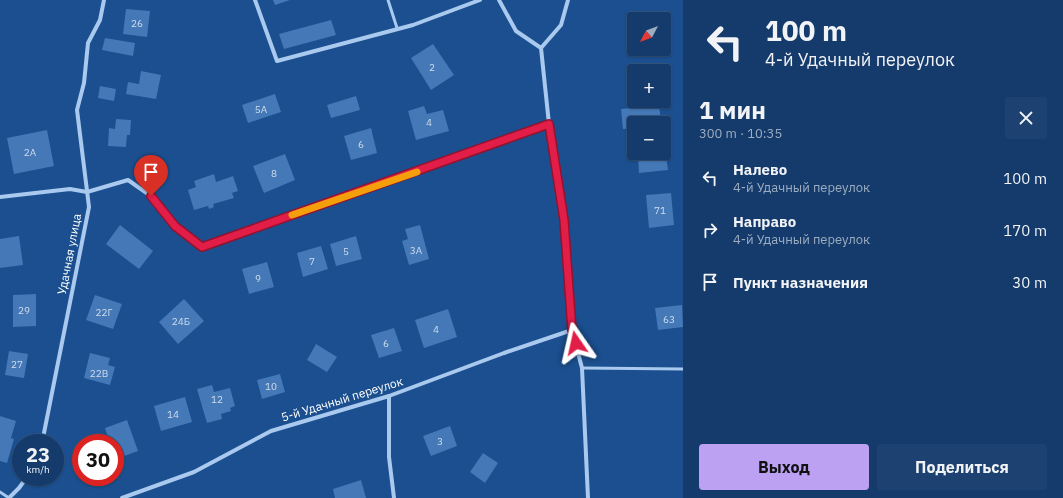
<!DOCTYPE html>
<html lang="ru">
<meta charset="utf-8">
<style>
:root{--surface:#143b6b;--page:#1d4271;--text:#f1f3f6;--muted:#9dadc1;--line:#33557e;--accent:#bca0f2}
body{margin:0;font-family:"IBM Plex Sans",sans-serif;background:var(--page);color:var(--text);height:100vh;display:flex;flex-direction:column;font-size:15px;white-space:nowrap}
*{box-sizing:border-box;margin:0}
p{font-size:13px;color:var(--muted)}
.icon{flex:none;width:22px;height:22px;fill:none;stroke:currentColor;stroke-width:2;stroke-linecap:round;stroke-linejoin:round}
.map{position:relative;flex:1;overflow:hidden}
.drawer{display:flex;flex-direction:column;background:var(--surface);width:380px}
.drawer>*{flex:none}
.banner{background:#143b6b;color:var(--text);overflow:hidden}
.needle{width:26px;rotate:229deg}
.controls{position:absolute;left:627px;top:12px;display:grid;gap:8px}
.controls a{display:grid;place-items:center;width:44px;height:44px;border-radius:4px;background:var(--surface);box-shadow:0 1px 3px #0004,0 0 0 1px var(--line);font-size:20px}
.speed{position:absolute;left:12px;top:434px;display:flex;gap:8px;font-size:20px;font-weight:700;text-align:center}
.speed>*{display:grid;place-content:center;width:52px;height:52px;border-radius:50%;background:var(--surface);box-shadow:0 1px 3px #0004,0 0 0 1px var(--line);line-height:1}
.speed small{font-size:10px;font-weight:400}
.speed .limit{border:6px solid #d22;background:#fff;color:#111}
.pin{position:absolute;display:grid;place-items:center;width:34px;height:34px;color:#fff;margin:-41px -17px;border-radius:50% 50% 50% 0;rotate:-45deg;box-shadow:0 0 4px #0007}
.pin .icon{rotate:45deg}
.me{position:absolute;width:44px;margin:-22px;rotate:349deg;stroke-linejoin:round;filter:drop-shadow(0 0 3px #0008)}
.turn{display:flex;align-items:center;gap:14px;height:84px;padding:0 16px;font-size:18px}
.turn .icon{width:52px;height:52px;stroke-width:2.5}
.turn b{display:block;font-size:28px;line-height:34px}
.round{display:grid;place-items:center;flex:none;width:42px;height:42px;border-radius:4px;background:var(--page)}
.head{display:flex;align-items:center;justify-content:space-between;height:68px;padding:0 16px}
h1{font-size:24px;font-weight:700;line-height:30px}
.button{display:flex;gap:8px;margin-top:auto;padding:8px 16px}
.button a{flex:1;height:46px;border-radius:4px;background:var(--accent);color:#111;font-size:16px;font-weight:700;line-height:46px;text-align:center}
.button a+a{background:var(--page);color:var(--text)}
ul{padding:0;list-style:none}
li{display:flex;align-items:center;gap:12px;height:52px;padding:0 16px}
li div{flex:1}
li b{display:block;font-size:15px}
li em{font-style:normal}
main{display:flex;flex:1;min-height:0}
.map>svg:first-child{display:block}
.building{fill:#4478b7}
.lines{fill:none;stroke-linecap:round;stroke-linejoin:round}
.lane{stroke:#a9c9ee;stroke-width:3}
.street{stroke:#a9c9ee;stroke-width:4}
.route-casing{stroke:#92132f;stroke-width:10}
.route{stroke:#e11d48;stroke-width:7}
.slow{stroke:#f59e0b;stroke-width:7}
.labels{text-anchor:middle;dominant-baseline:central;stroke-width:3;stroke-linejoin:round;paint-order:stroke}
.number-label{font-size:10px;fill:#d0dded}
.street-label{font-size:12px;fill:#fff;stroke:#1b4f8f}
</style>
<main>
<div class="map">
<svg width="683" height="498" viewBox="0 0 683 498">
<rect width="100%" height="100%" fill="#1b4f8f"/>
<g class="building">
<path d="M273 0H290L275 5Z"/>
<path d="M126 9 150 11 147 37 123 34Z"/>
<path d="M331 20 336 35 284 49 279 34Z"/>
<path d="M105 38 135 43 133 56 102 50Z"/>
<path d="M433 44 454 75 431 90 411 58Z"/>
<path d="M141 71 161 75 156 99 126 94 128 82 139 84Z"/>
<path d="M100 86 116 89 114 101 98 98Z"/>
<path d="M275 94 281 112 248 123 242 105Z"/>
<path d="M356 96 360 110 331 118 327 105Z"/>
<path d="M659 105 661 123H634V128L623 129 621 109Z"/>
<path d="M424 106 427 114 443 110 449 131 416 140 408 111Z"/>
<path d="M116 119 131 120 130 135H127L126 147 108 146 109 128 115 129Z"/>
<path d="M371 128 377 153 351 160 344 136Z"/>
<path d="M47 130 54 166 14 174 7 138Z"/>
<path d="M664 140 668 170 639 173 638 153H664Z"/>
<path d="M285 154 295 180 264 193 253 166Z"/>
<path d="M214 174 216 182 233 176 238 191 232 193 234 198 213 204 214 207 209 209 208 206 194 210 188 190 196 187 194 181Z"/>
<path d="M671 193 674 225 649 228 646 195Z"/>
<path d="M120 225 153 251 139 269 106 244Z"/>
<path d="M420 225 429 259 409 265 402 241 408 239 405 229Z"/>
<path d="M19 236 23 265 0 268V239Z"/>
<path d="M356 236 362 259 336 266 330 244Z"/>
<path d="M321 246 328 269 303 277 297 253Z"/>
<path d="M267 262 274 287 249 294 242 269Z"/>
<path d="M36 294V326L13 327V295Z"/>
<path d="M95 295 122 304 113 329 86 320Z"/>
<path d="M184 299 204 321 178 344 159 322Z"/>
<path d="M682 305 683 327 658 330 655 308Z"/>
<path d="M448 309 457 337 424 348 415 320Z"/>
<path d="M394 328 402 351 379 358 371 335Z"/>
<path d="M316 344 337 357 327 372 307 360Z"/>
<path d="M9 351 28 354 24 378 5 375Z"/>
<path d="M90 353 110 358 108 365 115 367 110 385 84 378Z"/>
<path d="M280 374 285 392 262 399 257 380Z"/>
<path d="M212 385 214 392 230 388 235 406 230 408 231 411 221 414 222 419 207 423 197 389Z"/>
<path d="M185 397 192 422 161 431 154 406Z"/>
<path d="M0 416 16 421 11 438 14 439 7 463 0 461Z"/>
<path d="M127 420 138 451 116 459 115 443H110L105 428Z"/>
<path d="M450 426 457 446 431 456 423 436Z"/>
<path d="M483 453 498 463 485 483 470 472Z"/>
<path d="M361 480 366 498H335L333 489Z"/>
</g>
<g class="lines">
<g class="lane">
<path d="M388 0 397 28"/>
<path d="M582 368 683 369"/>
<path d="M0 492 9 498"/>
</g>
<g class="street">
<path d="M255 0 277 61 413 25 480 0"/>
<path d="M499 0 516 31 541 48 561 25 568 0"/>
<path d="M541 48 549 124 564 221 572 330 582 368 588 498"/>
<path d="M0 197 70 189 87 192 128 180 151 196 175 226 202 247 549 124"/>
<path d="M389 396V457L394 498"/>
<path d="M42 443 89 207 77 110 84 83 88 43 100 20 104 0"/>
<path d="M9 498 19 488 27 477"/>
<path d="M122 498 194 472 271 431 389 396 504 353 572 330"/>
</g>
</g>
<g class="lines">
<defs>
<path id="route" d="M151 196 175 226 202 247 549 124 564 220 572 330 576 343"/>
</defs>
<use href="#route" class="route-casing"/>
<use href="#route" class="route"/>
<path class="slow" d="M292 215 417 172"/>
</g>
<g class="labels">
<g class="number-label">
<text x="137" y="23">26</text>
<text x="432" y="67">2</text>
<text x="261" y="109">5А</text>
<text x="429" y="122">4</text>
<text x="361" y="144">6</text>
<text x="30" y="152">2А</text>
<text x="274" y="173">8</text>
<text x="660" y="210">71</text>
<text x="416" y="250">3А</text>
<text x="346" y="251">5</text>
<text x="312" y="261">7</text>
<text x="258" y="278">9</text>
<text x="24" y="310">29</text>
<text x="104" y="312">22Г</text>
<text x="669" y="319">63</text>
<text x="181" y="321">24Б</text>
<text x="436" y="329">4</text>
<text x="386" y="343">6</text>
<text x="17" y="364">27</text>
<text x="99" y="373">22В</text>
<text x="271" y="386">10</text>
<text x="217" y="399">12</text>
<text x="173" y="414">14</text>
<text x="440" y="441">3</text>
</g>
<g class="street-label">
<text transform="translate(69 254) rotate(-79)">Удачная улица</text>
<text transform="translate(342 399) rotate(-17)">5-й Удачный переулок</text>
</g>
</g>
</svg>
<div class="controls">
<a><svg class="needle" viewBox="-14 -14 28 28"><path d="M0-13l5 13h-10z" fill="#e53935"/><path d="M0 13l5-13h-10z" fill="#9dadc1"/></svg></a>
<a>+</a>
<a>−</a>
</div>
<div class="speed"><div>23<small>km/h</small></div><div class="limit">30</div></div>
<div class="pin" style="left:151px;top:196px;background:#d93025"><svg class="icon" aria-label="arrive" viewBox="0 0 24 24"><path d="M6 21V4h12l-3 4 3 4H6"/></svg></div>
<svg class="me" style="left:576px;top:343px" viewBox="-20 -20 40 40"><path d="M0-17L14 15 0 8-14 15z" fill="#e11d48" stroke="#fff" stroke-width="4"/></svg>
</div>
<section class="drawer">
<div class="banner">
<div class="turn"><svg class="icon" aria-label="left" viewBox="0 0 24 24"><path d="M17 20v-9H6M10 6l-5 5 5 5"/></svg><div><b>100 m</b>4-й Удачный переулок</div></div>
</div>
<div class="head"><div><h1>1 мин</h1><p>300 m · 10:35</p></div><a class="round"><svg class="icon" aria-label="close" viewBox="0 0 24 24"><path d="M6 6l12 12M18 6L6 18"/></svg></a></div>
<ul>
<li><svg class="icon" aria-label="left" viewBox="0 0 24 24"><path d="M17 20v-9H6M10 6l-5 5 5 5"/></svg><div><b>Налево</b><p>4-й Удачный переулок</p></div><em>100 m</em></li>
<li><svg class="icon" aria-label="right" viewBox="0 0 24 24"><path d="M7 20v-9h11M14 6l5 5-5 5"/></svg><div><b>Направо</b><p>4-й Удачный переулок</p></div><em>170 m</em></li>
<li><svg class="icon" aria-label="arrive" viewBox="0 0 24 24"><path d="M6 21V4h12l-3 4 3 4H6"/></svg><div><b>Пункт назначения</b></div><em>30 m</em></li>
</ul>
<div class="button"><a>Выход</a><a>Поделиться</a></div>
</section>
</main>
